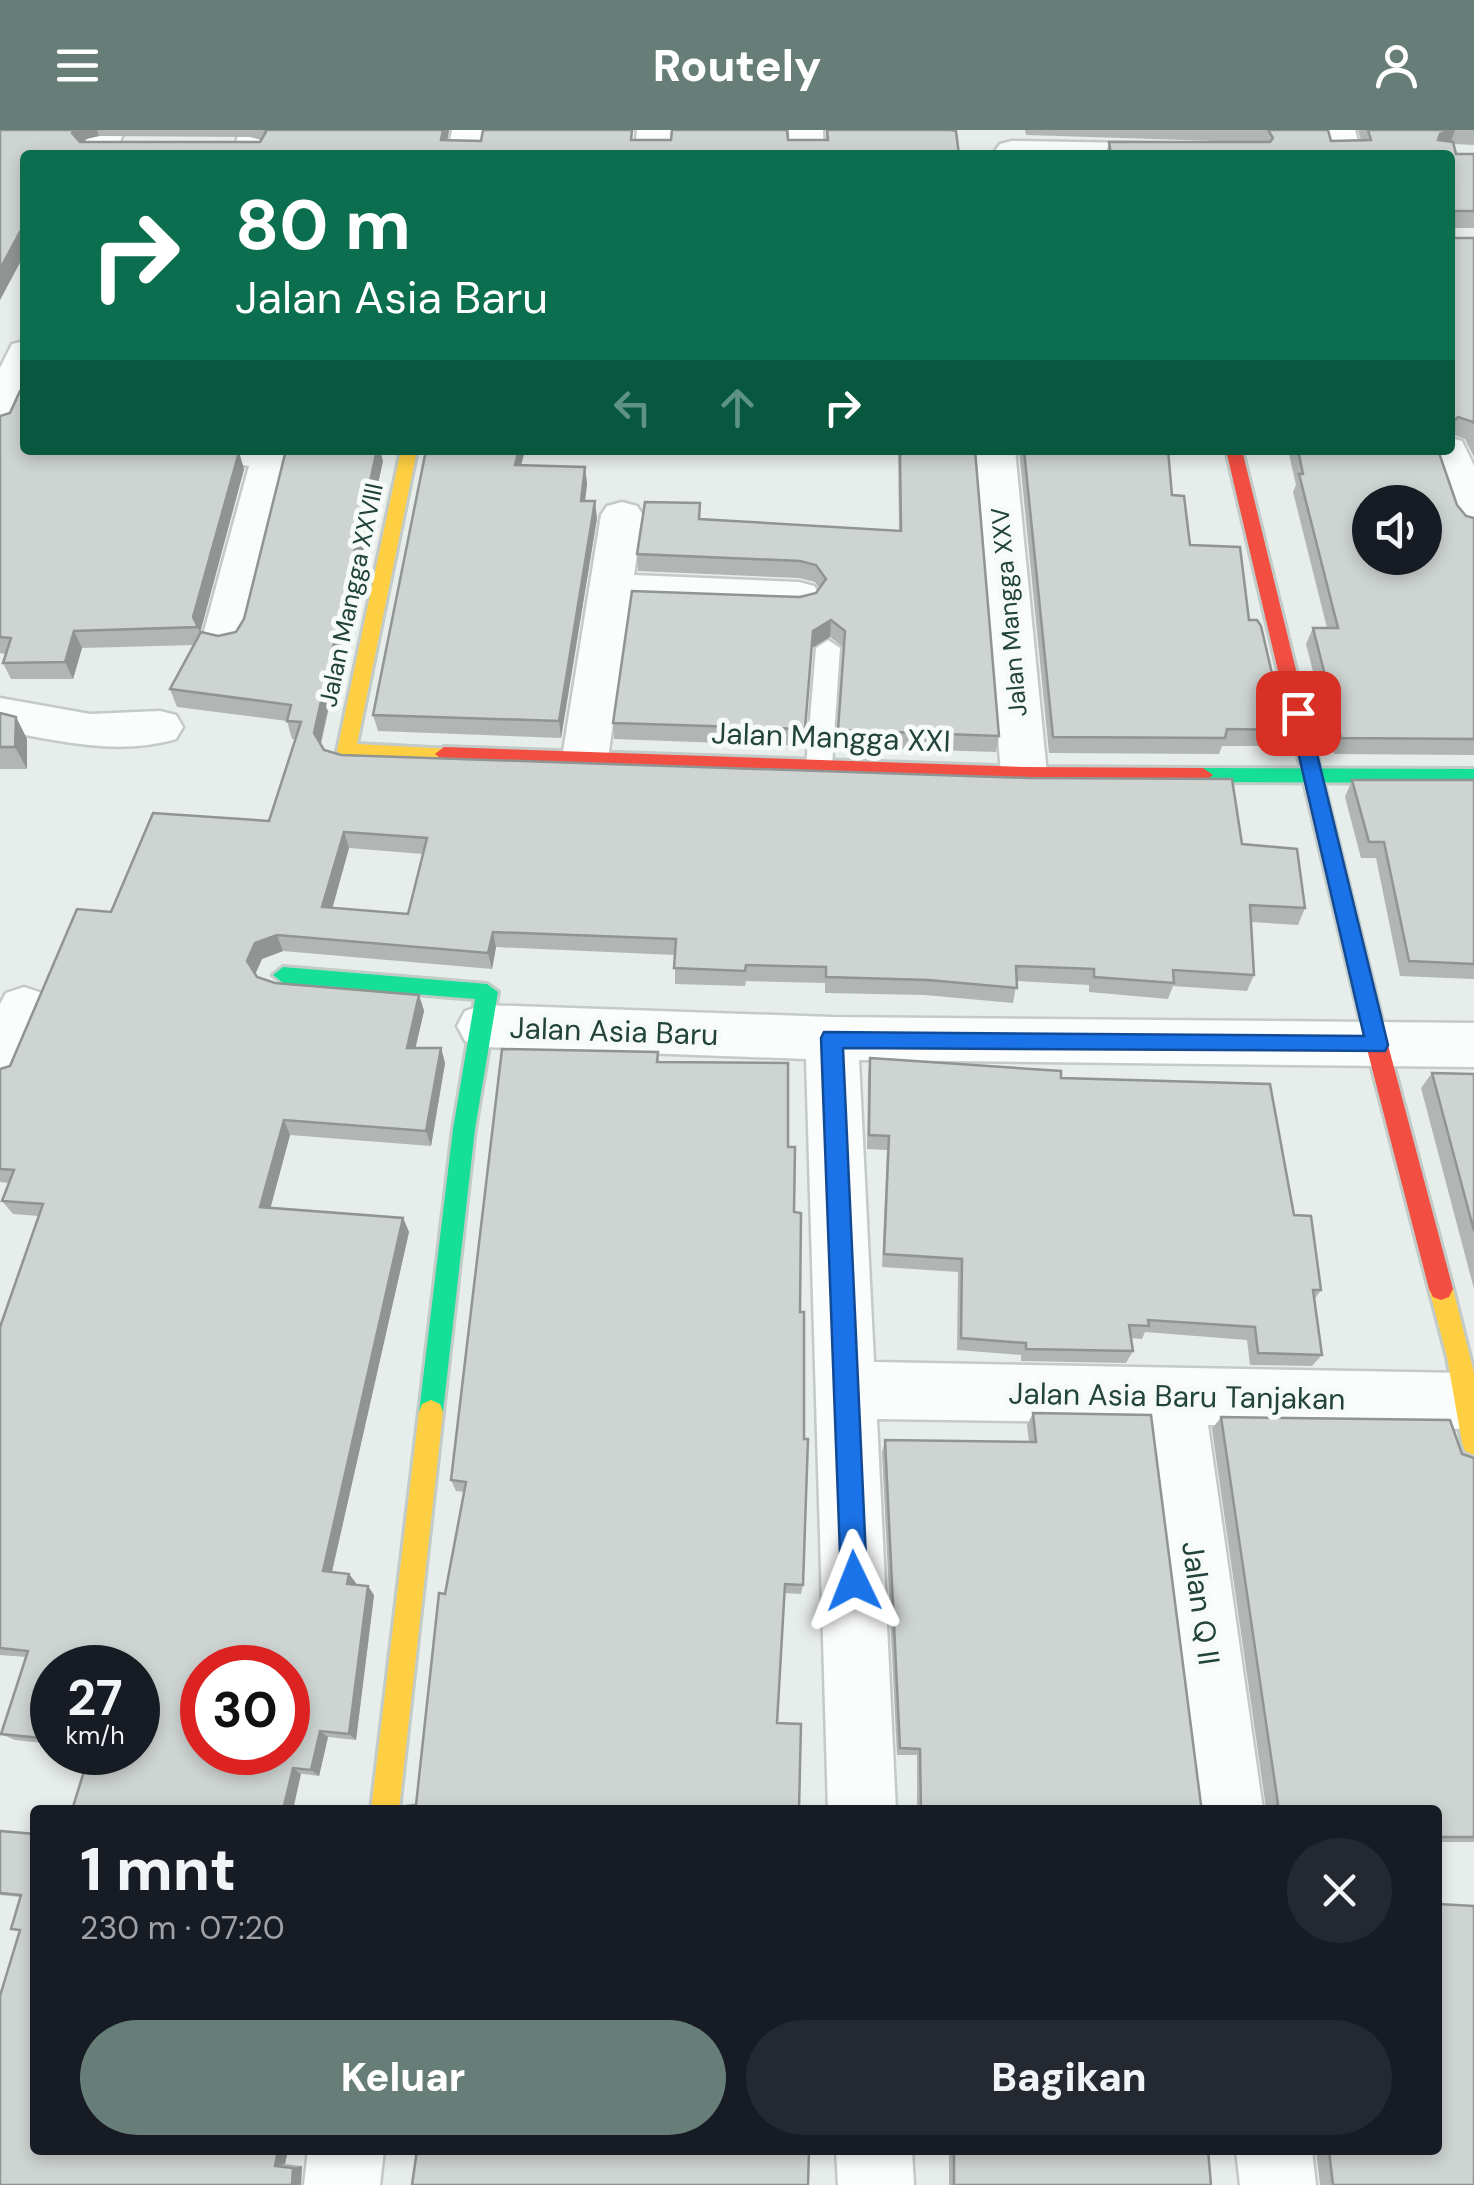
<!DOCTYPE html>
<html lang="id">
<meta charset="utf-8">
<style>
:root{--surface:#171b24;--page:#242831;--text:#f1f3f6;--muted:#9ea1a6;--accent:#677e78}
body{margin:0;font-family:"DM Sans",sans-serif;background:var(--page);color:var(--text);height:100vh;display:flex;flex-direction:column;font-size:38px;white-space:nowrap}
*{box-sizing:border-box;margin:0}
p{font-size:32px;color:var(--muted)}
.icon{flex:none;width:55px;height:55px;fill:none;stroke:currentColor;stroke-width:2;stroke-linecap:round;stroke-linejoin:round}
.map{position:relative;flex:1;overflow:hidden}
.side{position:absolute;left:30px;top:1675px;width:1412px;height:350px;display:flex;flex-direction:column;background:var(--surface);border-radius:10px;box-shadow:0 5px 15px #0003}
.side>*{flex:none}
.guide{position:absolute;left:20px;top:20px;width:1435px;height:305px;border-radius:10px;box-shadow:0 5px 15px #0003;background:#0b6e4f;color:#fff;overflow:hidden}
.fabs{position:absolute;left:1352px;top:355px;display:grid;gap:20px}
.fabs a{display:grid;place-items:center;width:90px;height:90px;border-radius:50%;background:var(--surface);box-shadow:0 5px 15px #0003;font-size:50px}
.speed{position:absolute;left:30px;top:1515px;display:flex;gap:20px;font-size:50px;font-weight:700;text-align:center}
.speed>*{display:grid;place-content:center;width:130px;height:130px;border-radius:50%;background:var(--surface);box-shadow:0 5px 15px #0003;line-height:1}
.speed small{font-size:25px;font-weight:400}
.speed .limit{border:15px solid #d22;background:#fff;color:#111}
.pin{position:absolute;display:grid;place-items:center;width:85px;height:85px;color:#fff;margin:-42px;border-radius:20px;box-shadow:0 5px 15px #0006}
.me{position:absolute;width:110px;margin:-55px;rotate:358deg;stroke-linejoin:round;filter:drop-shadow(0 0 8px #0008)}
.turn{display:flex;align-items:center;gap:35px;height:210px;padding:0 50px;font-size:45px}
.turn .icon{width:130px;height:130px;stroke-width:2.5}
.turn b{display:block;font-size:70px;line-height:85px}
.lanes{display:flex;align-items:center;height:95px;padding:0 50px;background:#0003;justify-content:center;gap:50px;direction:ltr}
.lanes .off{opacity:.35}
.round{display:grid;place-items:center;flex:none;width:105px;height:105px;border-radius:52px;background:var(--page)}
.overview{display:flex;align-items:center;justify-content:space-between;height:170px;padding:0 50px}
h1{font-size:60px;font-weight:800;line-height:75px}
.cta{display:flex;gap:20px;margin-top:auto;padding:20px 50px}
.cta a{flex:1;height:115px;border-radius:60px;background:var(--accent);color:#fff;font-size:40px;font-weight:800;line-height:115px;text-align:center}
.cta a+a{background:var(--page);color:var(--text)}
header{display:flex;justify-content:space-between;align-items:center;height:130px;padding:0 50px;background:var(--accent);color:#fff;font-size:45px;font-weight:800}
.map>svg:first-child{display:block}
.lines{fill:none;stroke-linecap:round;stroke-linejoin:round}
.lane-casing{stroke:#c4cac8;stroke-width:5}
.street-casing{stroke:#c4cac8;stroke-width:5}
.fast-casing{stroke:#c2cbc7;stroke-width:6}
.slow-casing{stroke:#c2cbc7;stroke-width:6}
.jam-casing{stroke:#c2cbc7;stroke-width:6}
.lane{fill:#fbfcfc;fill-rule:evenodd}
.street{fill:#fbfcfc;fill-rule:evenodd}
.fast{fill:#16e098;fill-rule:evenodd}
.slow{fill:#ffcf43;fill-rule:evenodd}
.jam{fill:#f24e42;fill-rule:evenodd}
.wall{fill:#b1b6b5;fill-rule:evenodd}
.shaded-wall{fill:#909493}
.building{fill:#ced4d2;stroke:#909493;stroke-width:2.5;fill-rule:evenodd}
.route{fill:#1a73e8;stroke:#114b97;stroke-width:2.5}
.labels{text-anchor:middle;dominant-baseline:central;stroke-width:10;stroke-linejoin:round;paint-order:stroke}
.far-street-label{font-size:25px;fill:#22433b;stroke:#f6fbf8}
.street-label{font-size:30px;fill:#22433b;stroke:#f6fbf8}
</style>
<header><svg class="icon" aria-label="menu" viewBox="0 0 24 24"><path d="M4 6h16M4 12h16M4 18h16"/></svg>Routely<svg class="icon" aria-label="person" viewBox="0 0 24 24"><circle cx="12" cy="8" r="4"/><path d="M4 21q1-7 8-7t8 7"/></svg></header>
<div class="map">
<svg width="1474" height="2055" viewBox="0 0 1474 2055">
<rect width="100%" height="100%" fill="#e7edea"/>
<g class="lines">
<defs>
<path id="lane" d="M828 510 840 518 832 637 828 644H810L806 637 816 518Z"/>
<g id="street">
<path d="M91 0H125L114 25H80Z"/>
<path d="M240 0H274L266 25H232Z"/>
<path d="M452 0H486L481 25H447Z"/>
<path d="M637 0H671L669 25H635Z"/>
<path d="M789 0H823L824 25H790Z"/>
<path d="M1321 0H1355L1362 25H1328Z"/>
<path d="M1012 11 1248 15 1260 18 1265 25H998L995 21 1000 14Z"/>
<path d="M25 211V275L14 299 0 302V238L12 214Z"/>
<path d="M1450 308 1462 311 1474 336V404L1459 400 1453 391 1428 320H1450Z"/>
<path d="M204 320H285L290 327 247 505 241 516 225 520 209 516 203 505 249 336 210 329Z"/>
<path d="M975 320H1015L1047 644 1041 656 1024 661 1007 656 1001 644Z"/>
<path d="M622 372 637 376 643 385 634 445 799 452 814 456 821 466 814 476 799 480 630 474 608 628 601 640 585 645 569 640 562 628 601 385 607 376Z"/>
<path d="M0 568 90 584 160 581 176 585 183 597 176 609C118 626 58 611 0 600Z"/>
<path d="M24 857 42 863 50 878 19 947 0 954V874L6 863Z"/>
<path d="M483 875 832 887 1474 893V937L859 930 874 1232 1464 1243 1474 1247V1295L1464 1299 1208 1295 1263 1680H1195L1147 1293 877 1289 896 1680H828L806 929 483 917 465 911 457 896 465 881Z"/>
<path d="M308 2020H384L380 2055H304Z"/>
<path d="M836 2020H912L914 2055H838Z"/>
<path d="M1236 2020H1312L1316 2055H1240Z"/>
</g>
<g id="fast">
<path d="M1203 638 1474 639V653L1203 652 1193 645Z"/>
<path d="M283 837 487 854 498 862 475 999 443 1282 440 1290 431 1294 422 1290 419 1282 453 999 475 869 283 853 273 845Z"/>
</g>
<g id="slow">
<path d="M401 320H417L357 614 451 619 453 624 444 631 346 628 337 621Z"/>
<path d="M1441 1148 1449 1151 1453 1159 1474 1243V1325L1465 1321 1462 1313 1447 1227 1429 1159 1433 1151Z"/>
<path d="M431 1270 440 1274 443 1282 399 1680H371L419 1282 422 1274Z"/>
</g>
<g id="jam">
<path d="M1226 320H1242L1388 915 1453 1159 1449 1167 1441 1170 1433 1167 1429 1159 1366 915Z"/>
<path d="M444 617 1024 637 1203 638 1213 645 1203 652 1024 651 444 631 435 624Z"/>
</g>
</defs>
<use href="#lane" class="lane-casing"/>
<use href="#street" class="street-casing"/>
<use href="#fast" class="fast-casing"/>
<use href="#slow" class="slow-casing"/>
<use href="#jam" class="jam-casing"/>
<use href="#lane" class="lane"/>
<use href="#street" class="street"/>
<use href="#fast" class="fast"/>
<use href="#slow" class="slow"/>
<use href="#jam" class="jam"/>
</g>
<g class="wall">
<path d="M0 0H449L447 10H826V0H951L959 25H25V123L0 170ZM99 6 250 7 261 10 260 12H85L86 9Z"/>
<path d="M1025 0H1328L1331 11 1361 10 1358 0H1474V15L1453 14 1456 24H1474V98H1454V108H1474V327L1465 309 1451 304 1450 308V25H1106L1109 12H1249L1026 5Z"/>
<path d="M0 286 244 339 200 503 218 506 236 502 383 331 321 614 324 620 341 625 1242 714 1305 778 1298 795 1251 792 1254 845 1247 861 1173 856 1168 869 1089 862V855L1017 851 1013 873 925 865 825 863V853L746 851 745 856 675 854V825L496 817 492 839 283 821 262 829 255 844 257 847 275 853 419 865 424 881 415 918H441L445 933 431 1016 290 1005 270 1078 403 1088 409 1102 332 1442 349 1444 355 1454 374 1465 356 1610 328 1607 319 1646 138 1622 52 1538V1614L15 1610 1 1604 26 1527 0 1525V1197L39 1086 13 1084 2 1071 9 1053 0 1052V939L10 936 111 782 269 691 296 609H292L287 591 177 577 170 559 194 515 82 518 73 549H11L3 533 6 524 0 523ZM349 718 423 724 408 784 332 778Z"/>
<path d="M898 320H975L999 606 996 622 837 617 844 518 830 507 812 518 804 616 614 609 613 593 800 467 816 463 819 458 815 452 799 448 638 441 637 424 700 373V389L899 401Z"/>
<path d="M1019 320H1168L1172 365 1190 415 1249 490 1285 600 1278 616H1222L1219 624 1049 623Z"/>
<path d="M1288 320H1438L1457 375 1466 386 1474 388V625L1334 624 1306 514 1313 498H1327L1293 362 1296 355Z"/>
<path d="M522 335 585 337 587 354 585 371 597 388 561 608 378 601 373 585Z"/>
<path d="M0 583 16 587 27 609V639H0Z"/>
<path d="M1352 650H1474V849L1400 846 1376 728H1361L1345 667Z"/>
<path d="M658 922 659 932 788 1017 794 1082 800 1182 803 1455 801 1464 784 1463 416 1675 445 1464 464 1362 456 1361 451 1350Z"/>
<path d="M870 928 1061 948 1294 1085 1321 1160 1314 1170 1322 1225 1312 1236 1250 1235 1247 1210 1145 1202 1142 1209 1131 1208 1133 1221 1126 1233 1021 1231V1225L957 1220 958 1142 882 1137 887 1020 867 1019 868 943Z"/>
<path d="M1432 943 1474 944V1159L1421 958Z"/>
<path d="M1033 1283 1201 1675 1205 1678H1266L1212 1299 1221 1287 1462 1324 1474 1328V1712H1438V1680H917V1625H897L882 1322 885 1310 1029 1312 1027 1295Z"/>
<path d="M0 1701 35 1704V2020H288L285 2034 302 2036 301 2055H0L20 1801 11 1799 20 1767 0 1765Z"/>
<path d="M949 2020H1208L1211 2055H949Z"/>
<path d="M1316 2020H1438L1474 2055H1318H1320Z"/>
</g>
<g class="shaded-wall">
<path d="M75 0H97L99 6 86 9 78 20 72 3Z"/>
<path d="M443 0H449L445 25 441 10Z"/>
<path d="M1450 0H1455L1450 14 1433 22 1440 4Z"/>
<path d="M20 102 25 116V123L0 170V139Z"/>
<path d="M377 320H380L383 331 319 620 314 603Z"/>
<path d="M519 320H525L517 352 515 335Z"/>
<path d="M239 322 244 339 200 503 193 487Z"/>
<path d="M585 337 587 354 583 388 581 371Z"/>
<path d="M595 371 597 388 561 608 559 591Z"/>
<path d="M831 490 830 507 812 518 804 616 813 501Z"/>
<path d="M74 501 82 518 73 549 65 532Z"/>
<path d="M16 587 27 609V639L15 617Z"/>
<path d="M344 702 349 718 328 794 322 777Z"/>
<path d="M493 802 496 817 492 839 488 823Z"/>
<path d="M277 805 283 821 262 829 254 847 247 831 255 813Z"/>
<path d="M419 865 424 881 412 933 407 918Z"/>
<path d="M441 918 445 933 431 1016 426 1001Z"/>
<path d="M284 990 290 1005 267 1091 260 1077Z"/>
<path d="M403 1088 409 1102 330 1450 323 1441Z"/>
<path d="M349 1444 356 1453 354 1462 347 1454Z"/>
<path d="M368 1456 374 1465 356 1610 349 1604Z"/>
<path d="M320 1601 328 1607 319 1646 311 1640Z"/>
<path d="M293 1638 301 1644 293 1680H283Z"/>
<path d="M278 2020H288L285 2034 275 2036Z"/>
<path d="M302 2036 301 2055H292L293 2038Z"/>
</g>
<g class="building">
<path d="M0 0H75L72 3 80 12H260L266 2 265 0H443L441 10 481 11 483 0H632L631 10H671L672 0H787L788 10H828L827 0H951L956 1 959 25H25V103L20 102 0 139Z"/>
<path d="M1268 0H1328L1331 11 1371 10 1368 0H1450L1440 4 1438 10 1453 12 1456 24H1474V81H1454V108H1474V294L1473 292 1458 287 1454 291V299H1450V25H1111L1109 12H1270L1273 8Z"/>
<path d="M20 261H25V320H229L239 322 193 487 198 497 74 501 65 532 3 533 11 508 0 507V286L10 283Z"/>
<path d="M286 320H377L314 603 324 620 341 625 1028 648 1232 649 1242 714 1297 719 1305 778 1250 775 1254 845 1173 840 1174 853 1094 847V839L1016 836 1017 858 928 850 826 847V837L746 835 745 841 674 838 676 809 493 802 488 823 277 805 255 813 247 831 257 847 275 853 419 865 407 918H441L426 1001 284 990 260 1077 403 1088 323 1441 349 1444 347 1454 368 1456 349 1604 320 1601 311 1640 293 1638 283 1680H72L90 1622H138V1538H52V1609L1 1604 28 1521 0 1518V1197L43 1074 2 1071 14 1040 0 1039V939L10 936 77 779 111 782 153 683 269 691 301 592 287 591 291 575 170 559 201 502 218 506 236 502 244 489ZM344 702 427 708 408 784 322 777ZM202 1538H288V1622H202Z"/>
<path d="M426 320H519L515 335 585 337 581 371H595L559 591 373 585Z"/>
<path d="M900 320H975L999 606 838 600 845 501 831 490 813 501 805 599 613 593 632 461 800 467 816 463 826 449 816 435 800 431 637 424 645 372 700 373 699 389 901 401Z"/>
<path d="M1024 320H1168L1172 365 1184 366 1190 415 1240 417 1249 490H1257L1261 496 1285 600 1227 599 1225 608 1053 607Z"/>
<path d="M1298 320H1438L1457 375 1466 386 1474 388V609L1341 608 1313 498H1338L1299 344H1303ZM1370 372H1425V428H1370Z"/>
<path d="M0 583 16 587 15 617H0Z"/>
<path d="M1352 650H1474V834L1409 831 1384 712H1369Z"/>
<path d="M502 919 658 922 657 932 788 933V1017H795L794 1082 801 1083 800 1182H804V1309H808L803 1455 785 1454 777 1593 801 1594 799 1680H388V1678L416 1675 439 1463 445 1464 466 1352 451 1350Z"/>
<path d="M870 928 1061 941V948L1270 954 1294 1085 1311 1086 1321 1160H1313L1322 1225 1258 1223 1255 1197 1148 1190 1149 1196 1129 1195 1133 1221 1026 1219V1213L961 1208 962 1129 884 1124 889 1006 869 1005Z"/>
<path d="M1432 943 1474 944V1101Z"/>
<path d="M1033 1283 1151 1285 1201 1675 1205 1678H1274L1278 1674 1221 1287 1450 1290 1462 1324 1474 1328V1707H1438V1680H921L920 1619 900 1618 885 1310 1036 1312Z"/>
<path d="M0 1701 35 1704V2020H278L275 2036 293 2038 292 2055H0V1866L20 1800 11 1799 21 1765 0 1763Z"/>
<path d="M1438 1774 1474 1776V2055H1333L1329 2021 1325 2020H1438Z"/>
<path d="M417 2020H809L808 2055H412Z"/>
<path d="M954 2020H1208L1211 2055H954Z"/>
</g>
<path class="route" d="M1298 576 1307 583 1388 915 1385 921 843 918 867 1451 863 1461 854 1464 844 1461 841 1451 821 908 824 902 1364 906 1289 583Z"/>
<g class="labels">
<g class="far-street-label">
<text transform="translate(351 465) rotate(-78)">Jalan Mangga XXVIII</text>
<text transform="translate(1009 482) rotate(-95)">Jalan Mangga XXV</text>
</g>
<g class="street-label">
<text transform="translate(831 607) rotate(2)">Jalan Mangga XXI</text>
<text transform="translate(614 901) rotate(2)">Jalan Asia Baru</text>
<text transform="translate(1177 1266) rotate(1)">Jalan Asia Baru Tanjakan</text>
<text transform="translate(1201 1473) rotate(82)">Jalan Q II</text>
</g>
</g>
</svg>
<div class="fabs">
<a><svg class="icon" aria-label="sound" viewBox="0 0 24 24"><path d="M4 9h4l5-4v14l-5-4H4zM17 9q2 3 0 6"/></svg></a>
</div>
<div class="speed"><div>27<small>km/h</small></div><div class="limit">30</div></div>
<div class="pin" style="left:1298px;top:583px;background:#d93025"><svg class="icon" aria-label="arrive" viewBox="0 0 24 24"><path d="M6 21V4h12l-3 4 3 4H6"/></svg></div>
<svg class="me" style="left:854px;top:1451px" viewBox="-20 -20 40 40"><path d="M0-17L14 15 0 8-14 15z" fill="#1a73e8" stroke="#fff" stroke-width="4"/></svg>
<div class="guide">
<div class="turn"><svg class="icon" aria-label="right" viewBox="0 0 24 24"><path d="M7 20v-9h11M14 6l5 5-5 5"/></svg><div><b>80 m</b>Jalan Asia Baru</div></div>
<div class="lanes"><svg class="icon off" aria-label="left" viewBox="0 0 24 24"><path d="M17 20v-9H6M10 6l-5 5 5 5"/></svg><svg class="icon off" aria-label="ahead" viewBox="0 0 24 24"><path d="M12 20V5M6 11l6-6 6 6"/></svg><svg class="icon" aria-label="right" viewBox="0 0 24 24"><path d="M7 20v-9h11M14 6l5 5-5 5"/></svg></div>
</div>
<section class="side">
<div class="overview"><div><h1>1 mnt</h1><p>230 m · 07:20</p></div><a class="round"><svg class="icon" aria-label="close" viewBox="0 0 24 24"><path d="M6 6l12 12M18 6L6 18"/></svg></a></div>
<div class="cta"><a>Keluar</a><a>Bagikan</a></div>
</section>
</div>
